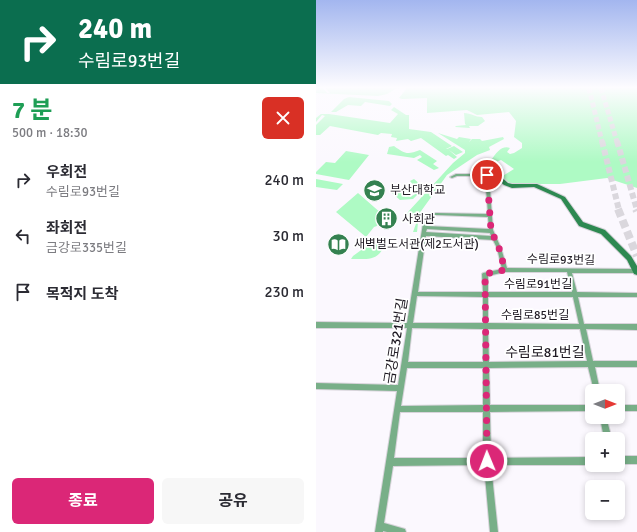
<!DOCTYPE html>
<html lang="ko">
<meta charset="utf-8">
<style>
:root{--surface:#fff;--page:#f7f7f7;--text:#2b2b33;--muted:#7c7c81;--accent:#db2777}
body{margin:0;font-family:Signika,"Noto Sans KR",sans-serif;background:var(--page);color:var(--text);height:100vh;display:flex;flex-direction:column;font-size:15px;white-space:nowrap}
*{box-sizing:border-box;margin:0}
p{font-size:13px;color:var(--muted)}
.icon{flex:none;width:22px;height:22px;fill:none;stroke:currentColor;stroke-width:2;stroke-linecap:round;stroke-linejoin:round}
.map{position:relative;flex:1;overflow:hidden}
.panel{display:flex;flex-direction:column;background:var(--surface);width:316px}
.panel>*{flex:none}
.banner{background:#0b6e4f;color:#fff;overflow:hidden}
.needle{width:26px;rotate:90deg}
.controls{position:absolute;left:269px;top:384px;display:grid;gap:8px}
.controls a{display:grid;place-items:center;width:40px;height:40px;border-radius:6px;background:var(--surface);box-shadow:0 2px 6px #0003;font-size:20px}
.pin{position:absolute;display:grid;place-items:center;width:34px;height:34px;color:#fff;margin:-17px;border:2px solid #fff;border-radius:50%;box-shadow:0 1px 4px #0007}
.me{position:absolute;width:44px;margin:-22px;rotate:359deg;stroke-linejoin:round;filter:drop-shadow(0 0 3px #0008)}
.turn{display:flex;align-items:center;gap:14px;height:84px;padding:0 12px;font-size:18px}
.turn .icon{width:52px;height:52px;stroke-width:2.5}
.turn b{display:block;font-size:28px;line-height:34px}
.round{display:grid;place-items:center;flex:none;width:42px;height:42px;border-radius:6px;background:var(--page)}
.overview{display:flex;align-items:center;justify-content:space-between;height:68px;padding:0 12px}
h1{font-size:24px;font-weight:700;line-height:30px;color:#1e9e55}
.primary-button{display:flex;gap:8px;margin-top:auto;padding:8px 12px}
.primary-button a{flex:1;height:46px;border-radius:6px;background:var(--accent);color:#fff;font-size:16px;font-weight:700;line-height:46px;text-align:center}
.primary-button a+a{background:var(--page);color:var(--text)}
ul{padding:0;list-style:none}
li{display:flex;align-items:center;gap:12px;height:56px;padding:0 12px}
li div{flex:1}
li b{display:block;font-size:15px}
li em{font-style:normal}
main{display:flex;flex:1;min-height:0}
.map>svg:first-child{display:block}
.green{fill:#aefac4}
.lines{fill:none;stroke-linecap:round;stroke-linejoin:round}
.trunk-tunnel-far2{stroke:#dad7dd;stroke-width:5;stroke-dasharray:5 2.5;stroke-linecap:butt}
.trunk-tunnel-far1{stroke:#dad7dd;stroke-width:6;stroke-dasharray:6 3;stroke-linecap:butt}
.trunk-tunnel{stroke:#dad7dd;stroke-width:8;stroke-dasharray:8 4;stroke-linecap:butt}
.minor-casing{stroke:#d8d4db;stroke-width:2}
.secondary-casing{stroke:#d8d4db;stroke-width:2}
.minor{fill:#78af88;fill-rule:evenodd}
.secondary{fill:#2d8951;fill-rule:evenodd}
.route{stroke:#db2777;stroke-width:7;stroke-dasharray:0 12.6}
.labels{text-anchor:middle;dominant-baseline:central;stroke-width:3.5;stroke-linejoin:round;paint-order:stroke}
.poi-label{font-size:12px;fill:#1f1a23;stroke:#fff;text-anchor:start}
.street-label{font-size:12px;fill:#1f1a23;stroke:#fff}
.near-street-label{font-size:14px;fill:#1f1a23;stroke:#fff}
</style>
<main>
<section class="panel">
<div class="banner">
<div class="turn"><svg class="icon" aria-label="right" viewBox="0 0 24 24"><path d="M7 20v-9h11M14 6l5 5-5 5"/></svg><div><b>240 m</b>수림로93번길</div></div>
</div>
<div class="overview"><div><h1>7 분</h1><p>500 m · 18:30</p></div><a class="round" style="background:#d93025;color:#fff"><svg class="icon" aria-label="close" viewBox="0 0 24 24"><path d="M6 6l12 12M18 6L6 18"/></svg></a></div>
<ul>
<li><svg class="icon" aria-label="right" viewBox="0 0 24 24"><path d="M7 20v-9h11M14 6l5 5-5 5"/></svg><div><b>우회전</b><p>수림로93번길</p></div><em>240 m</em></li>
<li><svg class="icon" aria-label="left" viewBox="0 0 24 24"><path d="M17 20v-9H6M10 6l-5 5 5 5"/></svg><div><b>좌회전</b><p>금강로335번길</p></div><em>30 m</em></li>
<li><svg class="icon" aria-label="arrive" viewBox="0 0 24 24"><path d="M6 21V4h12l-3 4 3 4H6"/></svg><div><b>목적지 도착</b></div><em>230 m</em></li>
</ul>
<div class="primary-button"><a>종료</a><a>공유</a></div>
</section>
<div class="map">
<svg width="321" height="532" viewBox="0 0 321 532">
<rect width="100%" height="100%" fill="#fbf8fe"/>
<g class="green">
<path d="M3 88H7L11 93H14L9 88H81L71 94 62 96 0 93V91Z"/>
<path d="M91 88H321V188L291 178 244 184H197L192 183 185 177 198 169 185 160 180 162 176 159C180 153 186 145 194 148L191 152 194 154 198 153 206 148V143L198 137 200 121 193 112 161 115 151 110 111 113V98L86 99 83 98Z"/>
<path d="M33 97 73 101 76 104 74 106 49 102 45 106 32 105 20 112H15L28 99Z"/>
<path d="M78 107 90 115H93V129L115 132 136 146 130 149H131L138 146 147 152 140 155 133 150 141 157 138 159 132 155 130 156 105 138 95 141 92 139 80 141 81 138 75 137 76 134 65 133 62 135 14 126 4 135H0V125L9 116 6 115 0 122V118L5 114H13L74 123 82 114 75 110Z"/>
<path d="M148 113C155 113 159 117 166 117L169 121 162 126H153L154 128 139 127 140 126 150 125 149 124Z"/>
<path d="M122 133 141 139 143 137 155 139 153 142 156 139H164L166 141 187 137 188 139 173 147 174 150 161 155 131 175 103 214 101 232H97L101 221 99 217 90 216 92 212 137 163 149 153V150Z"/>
<path d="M78 146C89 154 91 155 104 150L121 161 117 164 123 168 118 170 101 160 106 157 104 155 98 158 71 154 73 147Z"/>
<path d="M30 151 53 155 33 180 0 174V172L10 162 19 163Z"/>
<path d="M0 179 27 184 21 190 0 187Z"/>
<path d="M98 179 106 186 108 185 110 186 97 199 84 200 76 193 77 190 80 188 90 197 92 195 94 197 103 192 94 181Z"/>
<path d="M42 193 66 214 61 226 58 227 50 237 20 212Z"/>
<path d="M59 240 71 241C62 261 56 259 35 259L37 256Z"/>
</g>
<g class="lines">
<g class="trunk-tunnel-far2">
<path d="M273 88 286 142"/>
<path d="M285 88 301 142"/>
</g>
<g class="trunk-tunnel-far1">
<path d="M286 141 303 210"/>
<path d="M301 141 321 210"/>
</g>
<g class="trunk-tunnel">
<path d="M302 209 321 256"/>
<path d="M320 209 321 211"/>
</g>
<defs>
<g id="minor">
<path d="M140 174H171L173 175 177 230 185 248 191 268 321 269V273H256L261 292 321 293V297H262L268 324H321V330L270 329 277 361H321V367H279L284 391H278L272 367 173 368 174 405H276V411L174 412 175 458 276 457V465H175L182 532H174L168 465 77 466 68 523 89 529 90 532H71L67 531V532H59L81 391 0 389V383L82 385 91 328H0V322L91 323 108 217 111 214 120 213 172 214 169 176H141L136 178 134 177ZM120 215 172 217 173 229 111 226C112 218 112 217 120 215ZM111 229 174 233 175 236 110 232ZM110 236 177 240 181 248 186 269 167 273 166 274 167 292H102ZM189 272H251L256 292H172V276ZM101 296 167 297V323H97ZM172 297H257L263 324 172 323ZM96 328 167 329V362H92ZM172 329H264L271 361 173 362ZM91 368H167V405L85 406ZM84 412H167V458H78Z"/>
<rect x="302" y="405" width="19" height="6"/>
<path d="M284 417H290L296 439H288Z"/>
<rect x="302" y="456" width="19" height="8"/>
</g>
<path id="secondary" d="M171 173 183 175 192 183 196 184H221L249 197 267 222 289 230 315 256 321 266V275L318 274 311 260 285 234 263 226 245 199 218 187 196 188 188 185 179 177 169 176 168 175Z"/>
</defs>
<use href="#minor" class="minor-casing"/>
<use href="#secondary" class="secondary-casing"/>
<use href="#minor" class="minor"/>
<use href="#secondary" class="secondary"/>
</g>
<linearGradient id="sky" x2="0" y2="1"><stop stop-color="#a3b6ef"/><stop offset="0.54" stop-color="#fdfcff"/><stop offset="1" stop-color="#fdfcff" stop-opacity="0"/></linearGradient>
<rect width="321" height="162" fill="url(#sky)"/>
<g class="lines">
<path class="route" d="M171 175 175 230 183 248 189 270 169 274 171 461"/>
</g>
<defs>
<symbol id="university-disc" viewBox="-11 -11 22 22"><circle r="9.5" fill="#348150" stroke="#fff"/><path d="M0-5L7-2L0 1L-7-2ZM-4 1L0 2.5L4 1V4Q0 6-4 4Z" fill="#fff"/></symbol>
<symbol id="building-disc" viewBox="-11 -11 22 22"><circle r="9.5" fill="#348150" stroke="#fff"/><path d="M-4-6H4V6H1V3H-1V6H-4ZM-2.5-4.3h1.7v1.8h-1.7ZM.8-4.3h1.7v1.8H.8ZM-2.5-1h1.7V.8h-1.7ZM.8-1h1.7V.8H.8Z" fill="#fff"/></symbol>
<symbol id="library-disc" viewBox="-11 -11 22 22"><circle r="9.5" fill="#348150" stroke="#fff"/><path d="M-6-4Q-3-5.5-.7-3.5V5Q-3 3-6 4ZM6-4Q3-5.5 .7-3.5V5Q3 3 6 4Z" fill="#fff"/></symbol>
</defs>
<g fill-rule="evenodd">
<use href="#university-disc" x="46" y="178" width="25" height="25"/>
<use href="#building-disc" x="58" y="206" width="25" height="25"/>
<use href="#library-disc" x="10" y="232" width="25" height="25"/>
</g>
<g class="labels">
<g class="poi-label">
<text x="74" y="190">부산대학교</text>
<text x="86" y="219">사회관</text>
<text x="38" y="244">새벽벌도서관(제2도서관)</text>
</g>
<g class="street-label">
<text transform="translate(245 260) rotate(1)">수림로93번길</text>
<text x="222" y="284">수림로91번길</text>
<text x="219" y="315">수림로85번길</text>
</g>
<g class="near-street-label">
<text transform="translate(80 341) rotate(-81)">금강로321번길</text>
<text x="229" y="352">수림로81번길</text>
</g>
</g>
</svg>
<div class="controls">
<a><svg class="needle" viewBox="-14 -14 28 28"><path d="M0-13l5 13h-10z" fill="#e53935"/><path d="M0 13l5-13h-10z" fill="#7c7c81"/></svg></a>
<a>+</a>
<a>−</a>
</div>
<div class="pin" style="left:171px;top:175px;background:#d93025"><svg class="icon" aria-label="arrive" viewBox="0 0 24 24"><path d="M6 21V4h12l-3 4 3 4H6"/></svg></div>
<svg class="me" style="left:171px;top:461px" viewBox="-20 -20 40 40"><circle r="17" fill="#db2777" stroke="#fff" stroke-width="3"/><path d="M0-11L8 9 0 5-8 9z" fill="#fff"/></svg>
</div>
</main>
